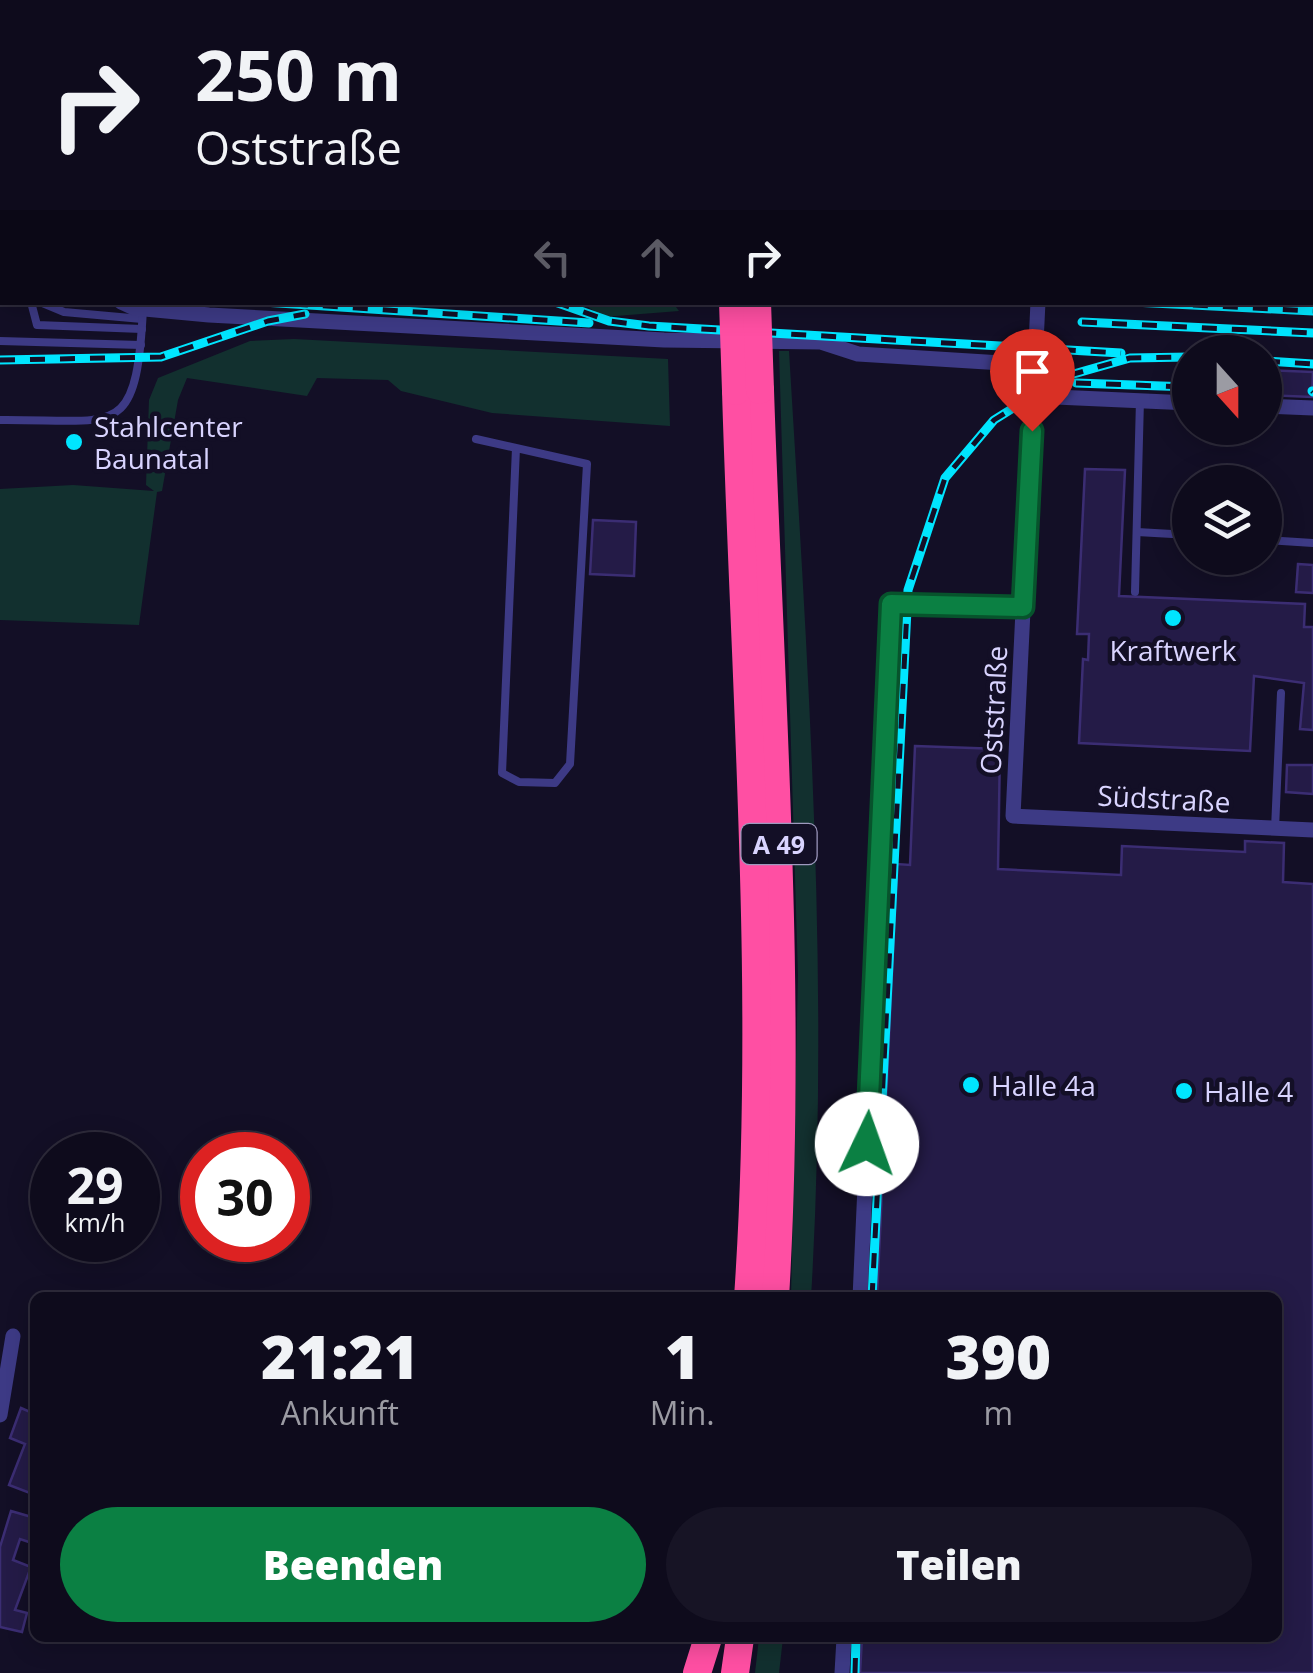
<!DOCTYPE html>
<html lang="de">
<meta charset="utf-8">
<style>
:root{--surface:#0e0b1c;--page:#171425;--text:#f1f3f6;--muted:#9b9ba3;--line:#2e2b3b;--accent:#0b8043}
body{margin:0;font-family:"Open Sans",sans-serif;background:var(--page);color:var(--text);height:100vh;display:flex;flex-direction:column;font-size:38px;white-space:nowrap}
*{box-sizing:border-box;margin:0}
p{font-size:32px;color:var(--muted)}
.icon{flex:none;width:55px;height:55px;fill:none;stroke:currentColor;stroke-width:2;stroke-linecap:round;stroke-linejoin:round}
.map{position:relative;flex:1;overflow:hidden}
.panel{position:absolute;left:30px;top:1292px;width:1252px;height:350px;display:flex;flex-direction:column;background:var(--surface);border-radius:15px;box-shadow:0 5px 25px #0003,0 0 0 2px var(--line)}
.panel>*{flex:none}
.banner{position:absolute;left:0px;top:0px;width:1315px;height:305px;box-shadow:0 5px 25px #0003,0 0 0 2px var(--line);background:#0e0b1c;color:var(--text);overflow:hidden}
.needle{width:65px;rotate:159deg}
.tools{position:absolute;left:1172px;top:335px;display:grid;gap:20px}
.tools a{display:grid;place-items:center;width:110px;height:110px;border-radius:50%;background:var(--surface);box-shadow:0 5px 25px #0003,0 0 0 2px var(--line);font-size:50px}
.speed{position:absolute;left:30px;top:1132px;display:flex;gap:20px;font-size:50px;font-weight:700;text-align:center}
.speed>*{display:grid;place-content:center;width:130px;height:130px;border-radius:50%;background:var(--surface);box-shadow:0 5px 25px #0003,0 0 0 2px var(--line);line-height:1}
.speed small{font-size:25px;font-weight:400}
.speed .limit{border:15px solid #d22;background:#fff;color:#111}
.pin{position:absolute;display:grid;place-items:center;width:85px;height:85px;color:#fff;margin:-102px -42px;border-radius:50% 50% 50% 0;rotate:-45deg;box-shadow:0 0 10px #0007}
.pin .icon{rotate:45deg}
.me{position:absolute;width:110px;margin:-55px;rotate:3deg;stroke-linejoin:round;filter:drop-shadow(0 0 8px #0008)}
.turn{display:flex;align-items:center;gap:35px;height:210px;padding:0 30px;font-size:45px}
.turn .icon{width:130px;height:130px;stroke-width:2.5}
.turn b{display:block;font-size:70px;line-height:85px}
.lanes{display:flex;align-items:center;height:95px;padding:0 30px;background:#0003;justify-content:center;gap:50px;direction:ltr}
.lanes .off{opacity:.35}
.eta{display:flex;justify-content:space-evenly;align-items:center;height:170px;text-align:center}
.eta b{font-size:60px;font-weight:800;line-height:70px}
.cta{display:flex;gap:20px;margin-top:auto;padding:20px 30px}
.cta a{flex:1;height:115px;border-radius:60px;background:var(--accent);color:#fff;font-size:40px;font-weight:800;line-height:115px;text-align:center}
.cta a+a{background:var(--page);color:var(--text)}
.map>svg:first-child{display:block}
.green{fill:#12302f}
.building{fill:#241b47;stroke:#3b2d73;stroke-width:2.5}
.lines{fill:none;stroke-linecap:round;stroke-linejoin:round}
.lane{stroke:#3d3a85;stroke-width:8}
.street{stroke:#3d3a85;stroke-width:15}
.highway{stroke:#ff4fa3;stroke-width:28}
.rail-casing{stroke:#00e5ff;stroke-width:9}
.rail{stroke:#130f26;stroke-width:5;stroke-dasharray:15;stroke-linecap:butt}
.highway-bridge{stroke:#ff4fa3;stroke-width:28}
.route-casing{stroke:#07532c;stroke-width:25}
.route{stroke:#0b8043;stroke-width:18}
.poi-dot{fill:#00e5ff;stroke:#130f26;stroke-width:4}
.labels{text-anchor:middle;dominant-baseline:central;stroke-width:9;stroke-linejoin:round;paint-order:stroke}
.shield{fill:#130f26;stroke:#9e99be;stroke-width:2.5}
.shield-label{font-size:25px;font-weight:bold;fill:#d9d4ff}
.poi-label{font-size:28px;fill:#d9d4ff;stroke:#130f26;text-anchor:start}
.street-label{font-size:28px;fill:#d9d4ff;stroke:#130f26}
</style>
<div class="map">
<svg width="1313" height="1673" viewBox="0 0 1313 1673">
<rect width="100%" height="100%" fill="#130f26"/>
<g class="green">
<path d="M582 303H673L679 311 603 317Z"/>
<path d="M294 339 668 359 670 426 492 413 401 391 388 380 317 378 307 396 187 378 178 400 162 491 157 492 139 625 0 620V489L73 485 154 491 146 485 149 400 158 378 250 341Z"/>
<path d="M779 351H789C808 667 830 981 811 1298L791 1297 798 975Z"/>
<path d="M759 1638H783L779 1673H755Z"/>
</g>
<g class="building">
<path d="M1265 370 1313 372 1312 397 1265 395Z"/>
<path d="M1085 469 1125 470 1119 596 1305 604 1304 627H1313V730L1300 729 1304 683 1254 676 1250 751 1079 743 1083 659 1088 660 1089 634H1077Z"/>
<path d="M593 520 636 522 634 576 590 574Z"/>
<path d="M1298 564 1313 565V593L1296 592Z"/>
<path d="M915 746 1000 749 998 869 1121 875 1122 846 1245 852V841L1284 843 1283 882 1313 884V1673H860L862 1638H1278V1298H877L897 864 910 865Z"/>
<path d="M1287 765H1313V794L1286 792Z"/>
<path d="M21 1408 35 1414V1495L9 1485 25 1444 10 1438Z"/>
<path d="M11 1511 35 1518 32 1543 20 1539 13 1560 31 1567 15 1610 27 1613 22 1632 0 1627V1547Z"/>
</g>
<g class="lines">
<g class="lane">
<path d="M138 0 154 2"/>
<path d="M426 2 427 0"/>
<path d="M1312 125H1313"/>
<path d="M0 296H2"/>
<path d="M31 302 37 325 142 329"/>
<path d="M40 302 64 312 142 319"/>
<path d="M971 302H987"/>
<path d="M0 341 141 345"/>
<path d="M0 420C117 419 136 442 143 309"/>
<path d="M476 439 587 464 570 764 555 783 519 782 502 773 516 448"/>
<path d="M1137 532 1190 535"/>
<path d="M1265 540 1313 543"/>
<path d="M1135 592 1140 400"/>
<path d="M1275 829 1281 693"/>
</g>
<g class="street">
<path d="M1054 2V0"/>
<path d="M1312 194H1313"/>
<path d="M0 215 2 217"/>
<path d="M0 241 2 244"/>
<path d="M121 302 134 308 209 315 664 340 821 342 858 354 1035 365"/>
<path d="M1038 302 1013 816 1313 830"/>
<path d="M1033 396 1190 403"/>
<path d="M1265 406 1313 408"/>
<path d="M860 1298 891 604 1023 607"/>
<path d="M0 1415 13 1336"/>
<path d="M842 1673 844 1638"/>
</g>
<g class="highway">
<path d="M726 2V0"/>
<path d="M752 2V0"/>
<path d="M760 390C770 693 793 995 775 1298"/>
<path d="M736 391C745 694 769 995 748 1298"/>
<path d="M697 1673 708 1638"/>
<path d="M735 1673 740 1638"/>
</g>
<defs>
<g id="rail">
<path d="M411 2 412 0"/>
<path d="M0 178 2 180"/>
<path d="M1312 233H1313"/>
<path d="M0 236H2"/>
<path d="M1312 254H1313"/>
<path d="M0 270H2"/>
<path d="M1312 289H1313"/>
<path d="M263 302 589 323"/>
<path d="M555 302 609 321 649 326 1121 353"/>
<path d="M1133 302 1313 311"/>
<path d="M1082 322 1313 333"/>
<path d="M0 360 161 357 268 321 305 314"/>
<path d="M1265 361 1313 364"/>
<path d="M1076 383 1190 387"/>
<path d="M1312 391 1313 392"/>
<path d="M872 1298 908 590 945 478 994 420 1063 377 1130 358 1190 357"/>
<path d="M855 1673 856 1638"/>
</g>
</defs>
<use href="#rail" class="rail-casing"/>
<use href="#rail" class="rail"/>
<g class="highway-bridge">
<path d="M733 302 736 391"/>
<path d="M757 302 760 390"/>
</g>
</g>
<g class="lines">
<defs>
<path id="route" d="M867 1144 891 604 1023 607 1032 431"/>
</defs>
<use href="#route" class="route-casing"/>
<use href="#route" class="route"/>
</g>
<g class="poi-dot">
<circle cx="74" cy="442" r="10"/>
<circle cx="1173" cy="618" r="10"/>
<circle cx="971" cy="1085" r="10"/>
<circle cx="1184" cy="1091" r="10"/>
</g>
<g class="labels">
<rect class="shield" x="741.5" y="824" width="75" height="40" rx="8"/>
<g class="shield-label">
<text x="779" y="844">A 49</text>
</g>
<g class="poi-label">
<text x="94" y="426">Stahlcenter<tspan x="94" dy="32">Baunatal</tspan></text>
<text x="1173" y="650" text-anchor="middle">Kraftwerk</text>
<text x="991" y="1085">Halle 4a</text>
<text x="1204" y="1091">Halle 4</text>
</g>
<g class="street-label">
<text transform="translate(993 710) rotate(-87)">Oststraße</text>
<text transform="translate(1164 798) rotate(3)">Südstraße</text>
</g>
</g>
</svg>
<div class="tools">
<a><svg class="needle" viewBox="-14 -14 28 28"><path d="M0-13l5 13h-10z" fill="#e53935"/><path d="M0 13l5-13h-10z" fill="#9b9ba3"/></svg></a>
<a><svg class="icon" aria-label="layers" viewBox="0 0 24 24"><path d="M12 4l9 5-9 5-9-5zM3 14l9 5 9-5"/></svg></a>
</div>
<div class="speed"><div>29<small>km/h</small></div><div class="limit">30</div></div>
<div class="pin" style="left:1032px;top:431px;background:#d93025"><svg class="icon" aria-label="arrive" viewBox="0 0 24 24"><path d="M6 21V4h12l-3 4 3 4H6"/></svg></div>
<svg class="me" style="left:867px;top:1144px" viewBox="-20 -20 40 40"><circle r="19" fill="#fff"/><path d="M0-13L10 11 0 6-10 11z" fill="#0b8043"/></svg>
<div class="banner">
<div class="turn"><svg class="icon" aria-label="right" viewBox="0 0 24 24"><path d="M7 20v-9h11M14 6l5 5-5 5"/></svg><div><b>250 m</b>Oststraße</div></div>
<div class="lanes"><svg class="icon off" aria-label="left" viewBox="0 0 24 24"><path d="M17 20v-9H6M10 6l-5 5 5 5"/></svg><svg class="icon off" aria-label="ahead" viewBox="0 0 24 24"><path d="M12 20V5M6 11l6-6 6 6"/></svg><svg class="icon" aria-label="right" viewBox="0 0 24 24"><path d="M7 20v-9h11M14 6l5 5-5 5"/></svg></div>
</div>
<section class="panel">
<div class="eta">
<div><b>21:21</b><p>Ankunft</p></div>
<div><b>1</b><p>Min.</p></div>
<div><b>390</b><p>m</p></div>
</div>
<div class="cta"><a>Beenden</a><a>Teilen</a></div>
</section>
</div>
